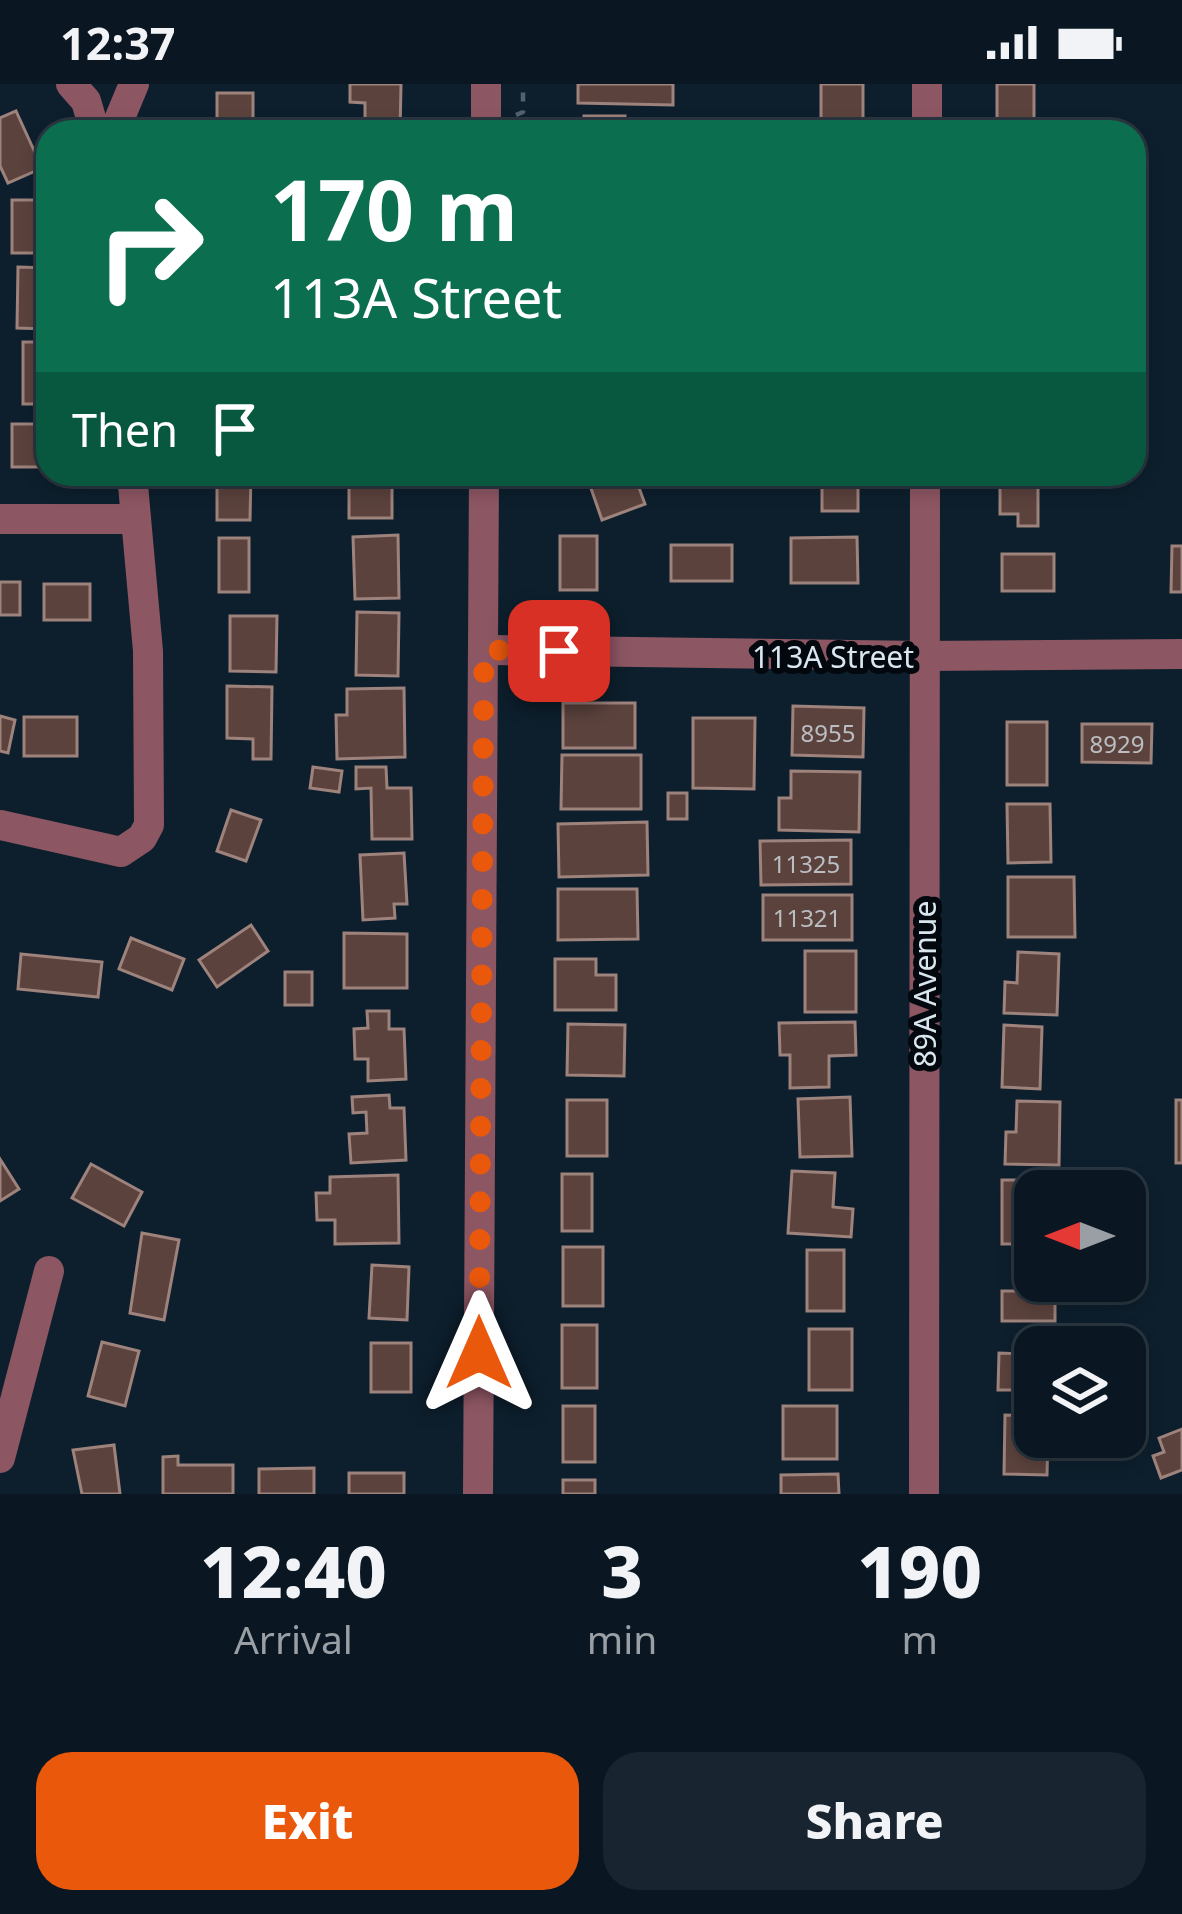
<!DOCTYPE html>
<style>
:root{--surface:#0a1722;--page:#18242f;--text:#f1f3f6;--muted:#999fa5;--line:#2a3640;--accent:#ea580c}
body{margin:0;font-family:"Noto Sans",sans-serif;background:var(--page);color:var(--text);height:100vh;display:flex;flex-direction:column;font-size:45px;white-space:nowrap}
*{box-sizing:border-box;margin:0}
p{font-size:39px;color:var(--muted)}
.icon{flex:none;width:66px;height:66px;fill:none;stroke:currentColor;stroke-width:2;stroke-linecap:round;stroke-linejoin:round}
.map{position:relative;height:1410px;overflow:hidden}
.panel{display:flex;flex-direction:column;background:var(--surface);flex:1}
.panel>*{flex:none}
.banner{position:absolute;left:36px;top:36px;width:1110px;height:366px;border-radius:36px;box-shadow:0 6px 18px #0003,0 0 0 3px var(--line);background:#0b6e4f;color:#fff;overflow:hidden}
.needle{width:78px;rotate:270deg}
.fabs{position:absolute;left:1014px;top:1086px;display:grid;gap:24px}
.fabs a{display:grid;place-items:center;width:132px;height:132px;border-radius:24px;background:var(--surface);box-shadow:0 6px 18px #0003,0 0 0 3px var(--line);font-size:60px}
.pin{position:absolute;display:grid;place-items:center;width:102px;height:102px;color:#fff;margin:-51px;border-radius:24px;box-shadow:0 6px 18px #0006}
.me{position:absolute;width:132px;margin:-66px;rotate:0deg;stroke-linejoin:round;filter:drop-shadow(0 0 9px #0008)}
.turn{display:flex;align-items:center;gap:42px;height:252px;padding:0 36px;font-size:54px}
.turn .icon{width:156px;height:156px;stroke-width:2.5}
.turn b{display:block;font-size:84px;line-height:102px}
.then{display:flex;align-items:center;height:114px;padding:0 36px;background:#0003;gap:24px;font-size:45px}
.eta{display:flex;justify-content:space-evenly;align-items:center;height:204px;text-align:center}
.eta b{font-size:72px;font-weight:800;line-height:84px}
.action{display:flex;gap:24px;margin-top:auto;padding:24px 36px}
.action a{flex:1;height:138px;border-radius:36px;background:var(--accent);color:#fff;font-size:48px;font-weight:800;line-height:138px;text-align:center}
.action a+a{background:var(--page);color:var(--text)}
.status{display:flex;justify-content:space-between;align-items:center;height:84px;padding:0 60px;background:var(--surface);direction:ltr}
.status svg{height:33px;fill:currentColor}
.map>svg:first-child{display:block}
.building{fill:#5b423d;stroke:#9e827c;stroke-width:3}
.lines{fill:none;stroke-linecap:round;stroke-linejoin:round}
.path{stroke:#52626f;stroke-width:4.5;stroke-dasharray:9 9;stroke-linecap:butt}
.minor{stroke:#8d5663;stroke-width:30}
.route{stroke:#ea580c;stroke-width:21;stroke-dasharray:0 37.8}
.labels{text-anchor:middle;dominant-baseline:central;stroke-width:12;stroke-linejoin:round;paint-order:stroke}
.number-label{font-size:24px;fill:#babdc2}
.street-label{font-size:30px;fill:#dae6ef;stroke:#03080e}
</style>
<div class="status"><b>12:37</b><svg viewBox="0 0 49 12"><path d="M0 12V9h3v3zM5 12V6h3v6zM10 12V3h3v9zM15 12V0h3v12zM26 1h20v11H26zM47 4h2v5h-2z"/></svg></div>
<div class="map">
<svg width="1182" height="1410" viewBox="0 0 1182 1410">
<rect width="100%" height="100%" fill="#0d1f2d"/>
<g class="building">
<path d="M350 0H401L400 48H365V19L350 18Z"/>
<path d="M578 0H673V21L578 19Z"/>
<path d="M821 0H863V48H844V37H821Z"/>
<path d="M997 0H1034V48L997 45Z"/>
<path d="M217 9H253V42H268V48H217Z"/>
<path d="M16 27 42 84 8 99 0 82V34Z"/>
<rect x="584" y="32" width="41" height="16"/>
<rect x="12" y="116" width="36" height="53"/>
<path d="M18 183 48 184V245L17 244Z"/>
<rect x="23" y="258" width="25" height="62"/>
<rect x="12" y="340" width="36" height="43"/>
<path d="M217 390H251L250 436H217Z"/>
<rect x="349" y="390" width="43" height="44"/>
<path d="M586 390H634L645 420 602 436Z"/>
<rect x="822" y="390" width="36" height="37"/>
<path d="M1000 390H1038V442H1018V430H1000Z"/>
<path d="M398 451 399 514 355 515 353 453Z"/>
<rect x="560" y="452" width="37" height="54"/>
<path d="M857 453 858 499H791V454Z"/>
<rect x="219" y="454" width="30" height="54"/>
<rect x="671" y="461" width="61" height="36"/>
<path d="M1172 462H1182V508H1171Z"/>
<rect x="1002" y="470" width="52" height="37"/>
<rect x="0" y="498" width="20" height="33"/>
<rect x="44" y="500" width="46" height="36"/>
<path d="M357 528 399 529 398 592 356 591Z"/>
<path d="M230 532H277L276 588 230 587Z"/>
<path d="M227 602 272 603 271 675H253V655L227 654Z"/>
<path d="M404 604 405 673 337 675 336 631H347V605Z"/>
<rect x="563" y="619" width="72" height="45"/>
<path d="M793 622 864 624 863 673 792 671Z"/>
<path d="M0 632 15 636 8 669 0 667Z"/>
<rect x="24" y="633" width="53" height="39"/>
<path d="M693 634H755L754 705 693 704Z"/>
<rect x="1007" y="638" width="40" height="63"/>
<path d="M1082 640H1152L1151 679 1082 678Z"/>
<path d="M562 671H641V725H561Z"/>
<path d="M313 683 342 687 339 708 310 704Z"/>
<path d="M356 683H386L387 704H411L412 755H372L371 704 356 705Z"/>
<path d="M791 687 860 688 859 748 779 746V714H791Z"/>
<rect x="668" y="709" width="19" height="26"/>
<path d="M1007 720H1050L1051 778 1008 779Z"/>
<path d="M231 726 261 736 246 777 217 767Z"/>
<path d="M647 738 648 791 559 793 558 740Z"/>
<path d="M851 756V800L761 801 760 757Z"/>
<path d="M404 769 407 820H394L395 834 363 836 360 771Z"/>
<path d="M1008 793H1074L1075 853H1008Z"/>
<path d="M558 805H637L638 855 558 856Z"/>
<rect x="763" y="811" width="89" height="45"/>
<path d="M251 841 268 867 217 903 199 876Z"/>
<path d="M344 849 407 850V904H344Z"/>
<path d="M131 854 184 875 172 906 119 885Z"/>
<rect x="805" y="867" width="51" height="61"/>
<path d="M1018 868 1059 870 1057 931 1004 929 1005 898 1017 899Z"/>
<path d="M21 870 102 878 98 913 18 905Z"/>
<path d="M555 875H596V891H616V926H555Z"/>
<rect x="285" y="888" width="27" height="33"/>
<path d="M367 927H389V945H404L406 995 368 997V975H355L354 945 368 944Z"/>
<path d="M855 938 856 971 829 972V1003L790 1004V971H780L779 939Z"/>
<path d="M568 940 625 941 624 992 567 991Z"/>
<path d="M1004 941 1042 943 1040 1005 1002 1003Z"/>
<path d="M389 1011 390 1024H404L406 1076 351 1079 349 1050 367 1049 366 1028 353 1029 352 1013Z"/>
<path d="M850 1013 852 1072 800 1073 798 1015Z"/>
<rect x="567" y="1016" width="40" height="56"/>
<rect x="1176" y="1016" width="6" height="63"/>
<path d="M1017 1017 1060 1018 1059 1081 1005 1080 1006 1048H1016Z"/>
<path d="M0 1075 19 1105 0 1117Z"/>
<path d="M91 1080 142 1108 124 1142 72 1114Z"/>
<path d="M792 1087 835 1089 833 1123 853 1125 851 1153 788 1149Z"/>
<rect x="562" y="1090" width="30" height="57"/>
<path d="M398 1091 399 1159 335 1160V1136H317L316 1109H330V1093Z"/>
<path d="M1002 1096H1047V1107H1035V1160H1002Z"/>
<path d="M142 1149 179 1156 164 1236 130 1229Z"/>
<rect x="563" y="1163" width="40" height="59"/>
<rect x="807" y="1166" width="37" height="61"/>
<path d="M1016 1176H1035V1197H1055V1237H1002V1207H1016Z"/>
<path d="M372 1181 409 1183 407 1236 369 1234Z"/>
<rect x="562" y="1241" width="35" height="63"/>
<rect x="809" y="1245" width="43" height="61"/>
<path d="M1026 1252 1059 1253V1263H1035V1306H998L999 1269 1025 1270Z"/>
<path d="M102 1258 139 1267 125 1322 88 1312Z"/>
<rect x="371" y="1259" width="40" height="49"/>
<rect x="563" y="1322" width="32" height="56"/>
<rect x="783" y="1322" width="54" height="53"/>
<path d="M1005 1331 1035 1332V1353H1048L1047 1391 1004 1390Z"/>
<path d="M1182 1345V1386L1161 1394 1153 1372 1164 1368 1159 1354Z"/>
<path d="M114 1361 120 1410H82L73 1366Z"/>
<path d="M178 1372V1381H233V1410H163V1373Z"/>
<path d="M314 1384V1410H259V1385Z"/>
<rect x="349" y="1389" width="55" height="21"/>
<path d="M838 1390 839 1410H781V1391Z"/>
<rect x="563" y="1396" width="32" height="14"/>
</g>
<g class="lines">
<path class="path" d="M516 31 523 28V0"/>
<g class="minor">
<path d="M71 0 86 17 95 48"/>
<path d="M114 48 134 0"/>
<path d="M486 48V0"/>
<path d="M927 48V0"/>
<path d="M0 435H136"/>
<path d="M484 566 924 572 1182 570"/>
<path d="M0 741 121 768 142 754 149 741 148 567 132 390"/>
<path d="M0 1374 49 1187"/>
<path d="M478 1410 484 390"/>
<path d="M924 1410 925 390"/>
</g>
</g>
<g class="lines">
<path class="route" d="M479 1269 484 566 559 567"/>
</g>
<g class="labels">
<g class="number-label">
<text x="828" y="648">8955</text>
<text x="1117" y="659">8929</text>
<text x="806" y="779">11325</text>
<text x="807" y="833">11321</text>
</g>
<g class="street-label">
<text x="833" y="572">113A Street</text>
<text transform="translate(924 900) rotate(-90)">89A Avenue</text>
</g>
</g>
</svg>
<div class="fabs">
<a><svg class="needle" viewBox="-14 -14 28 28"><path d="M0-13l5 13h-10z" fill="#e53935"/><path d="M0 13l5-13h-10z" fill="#999fa5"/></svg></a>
<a><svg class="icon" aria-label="layers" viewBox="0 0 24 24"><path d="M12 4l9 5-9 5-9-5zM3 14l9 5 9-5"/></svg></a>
</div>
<div class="pin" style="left:559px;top:567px;background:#d93025"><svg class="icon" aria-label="arrive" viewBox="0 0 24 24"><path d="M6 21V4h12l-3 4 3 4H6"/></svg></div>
<svg class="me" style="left:479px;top:1269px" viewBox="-20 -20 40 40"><path d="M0-17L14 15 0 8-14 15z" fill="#ea580c" stroke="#fff" stroke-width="4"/></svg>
<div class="banner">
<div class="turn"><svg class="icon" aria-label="right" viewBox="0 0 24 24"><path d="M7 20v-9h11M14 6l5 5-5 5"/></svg><div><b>170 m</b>113A Street</div></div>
<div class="then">Then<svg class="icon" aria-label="arrive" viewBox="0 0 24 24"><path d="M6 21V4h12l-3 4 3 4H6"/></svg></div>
</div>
</div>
<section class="panel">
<div class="eta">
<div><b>12:40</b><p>Arrival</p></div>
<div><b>3</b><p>min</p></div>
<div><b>190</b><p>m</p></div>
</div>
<div class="action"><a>Exit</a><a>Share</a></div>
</section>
